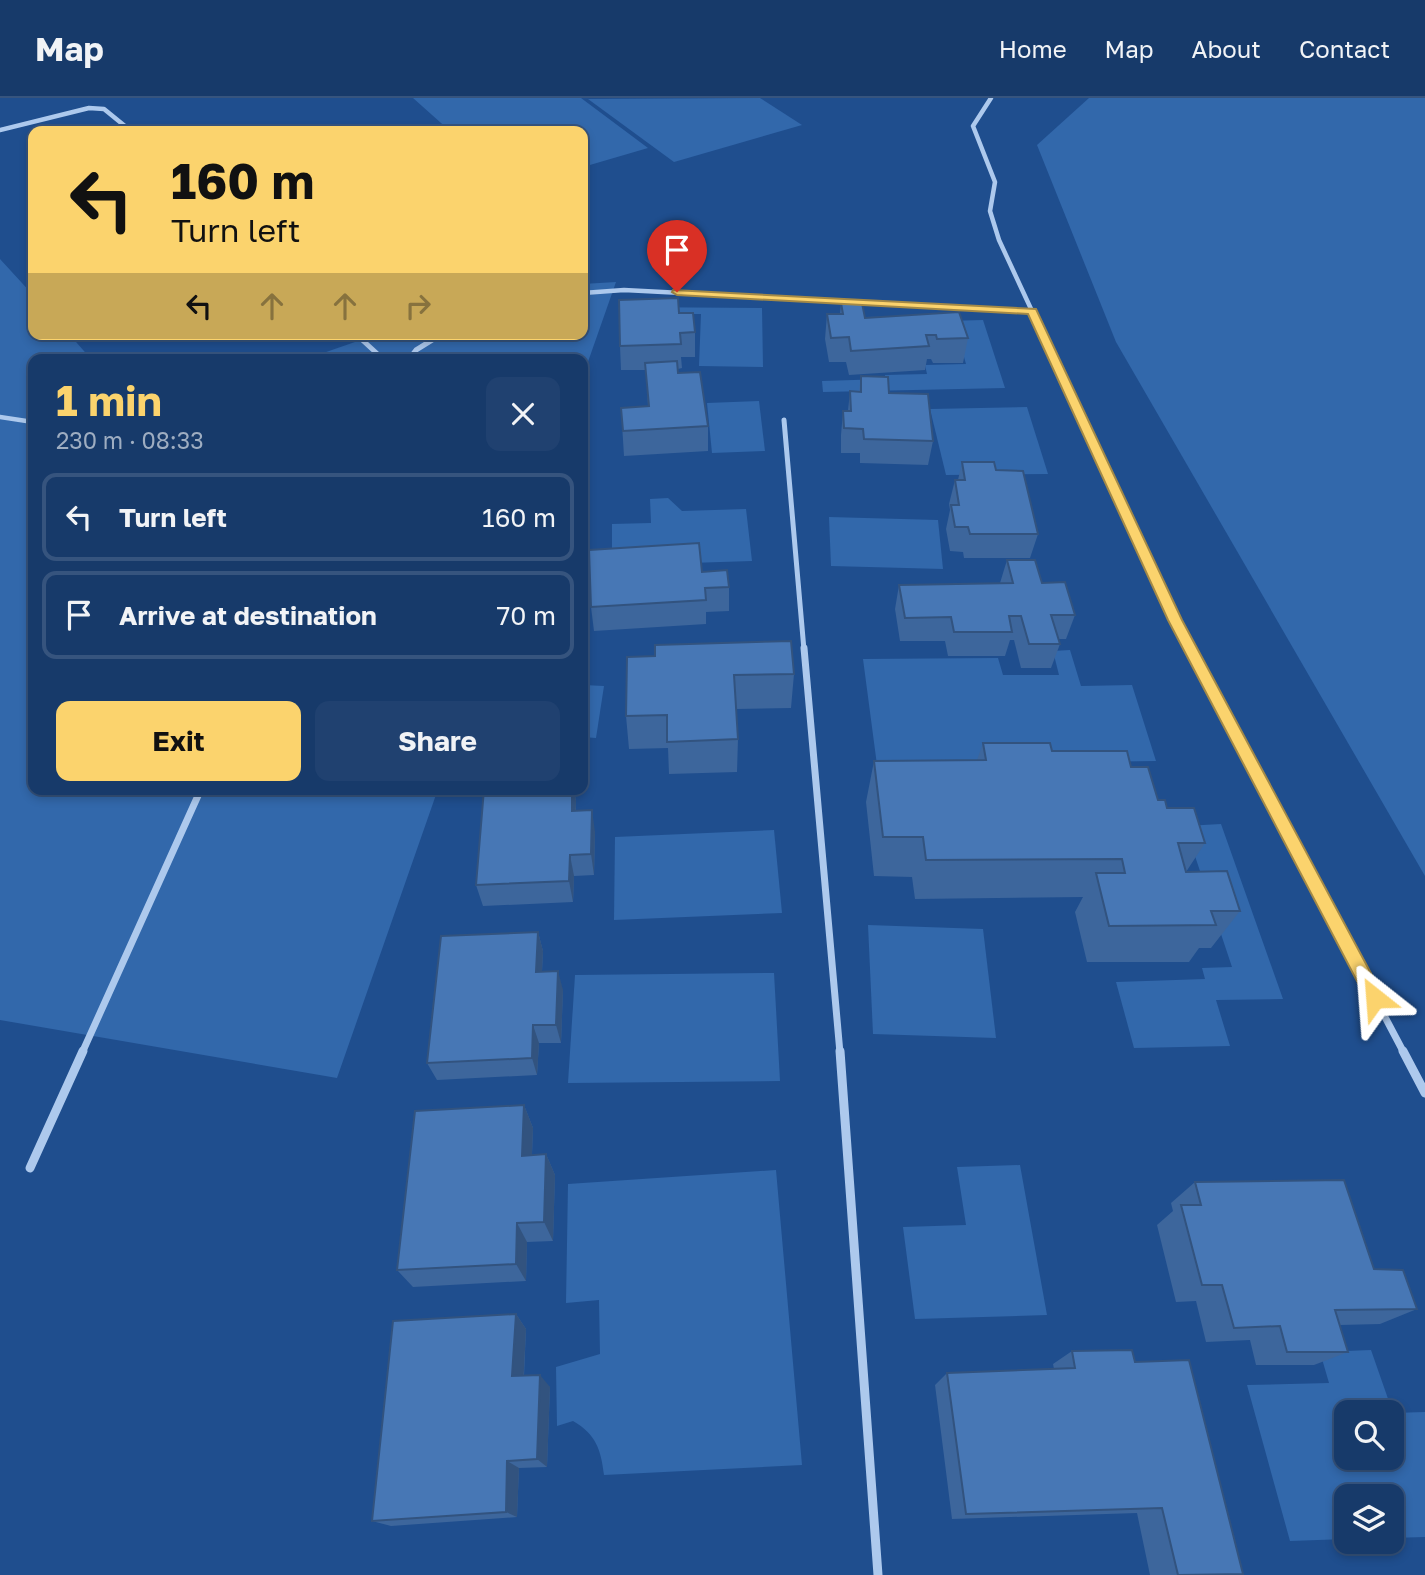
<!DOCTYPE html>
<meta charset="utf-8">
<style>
:root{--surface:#173a6a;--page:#204170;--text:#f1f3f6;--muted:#9eadc1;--line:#36547e;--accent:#fbd36d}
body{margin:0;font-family:"Golos Text",sans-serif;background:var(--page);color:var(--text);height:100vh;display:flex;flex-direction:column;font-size:26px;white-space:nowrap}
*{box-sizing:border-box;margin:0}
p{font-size:23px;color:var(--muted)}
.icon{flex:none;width:38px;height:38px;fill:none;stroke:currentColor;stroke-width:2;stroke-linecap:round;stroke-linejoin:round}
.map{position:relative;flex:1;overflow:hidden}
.drawer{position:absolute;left:28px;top:256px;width:560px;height:441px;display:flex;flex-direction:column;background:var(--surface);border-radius:14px;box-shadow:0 4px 10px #0003,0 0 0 2px var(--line)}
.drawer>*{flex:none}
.hud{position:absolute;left:28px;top:28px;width:560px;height:214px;border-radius:14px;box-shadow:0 4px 10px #0003,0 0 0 2px var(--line);background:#fbd36d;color:#111;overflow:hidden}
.buttons{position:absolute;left:1334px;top:1302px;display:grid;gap:14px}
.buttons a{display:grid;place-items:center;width:70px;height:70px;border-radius:14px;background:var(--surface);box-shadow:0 4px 10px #0003,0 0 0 2px var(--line);font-size:35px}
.pin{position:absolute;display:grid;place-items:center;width:60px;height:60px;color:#fff;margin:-72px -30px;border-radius:50% 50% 50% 0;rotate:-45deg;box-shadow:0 0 7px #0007}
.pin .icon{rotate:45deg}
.me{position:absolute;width:77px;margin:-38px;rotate:332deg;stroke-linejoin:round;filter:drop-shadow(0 0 5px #0008)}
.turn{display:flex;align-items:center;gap:24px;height:147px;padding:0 28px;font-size:32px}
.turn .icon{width:91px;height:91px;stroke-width:2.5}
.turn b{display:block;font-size:49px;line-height:60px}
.lanes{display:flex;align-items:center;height:66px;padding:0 28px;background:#0003;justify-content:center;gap:35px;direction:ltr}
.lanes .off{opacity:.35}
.round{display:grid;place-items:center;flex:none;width:74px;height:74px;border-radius:14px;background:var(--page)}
.head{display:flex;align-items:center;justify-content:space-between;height:119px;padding:0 28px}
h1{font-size:42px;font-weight:700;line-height:52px;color:var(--accent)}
.cta{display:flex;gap:14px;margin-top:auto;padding:14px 28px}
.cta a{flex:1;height:80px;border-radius:14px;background:var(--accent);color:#111;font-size:28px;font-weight:700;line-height:80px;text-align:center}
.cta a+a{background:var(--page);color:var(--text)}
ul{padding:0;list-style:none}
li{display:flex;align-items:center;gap:21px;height:88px;margin:0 14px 10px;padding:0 14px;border:4px solid var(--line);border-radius:14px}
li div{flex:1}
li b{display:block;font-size:26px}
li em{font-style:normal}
header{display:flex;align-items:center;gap:42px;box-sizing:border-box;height:98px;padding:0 35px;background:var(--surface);border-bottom:2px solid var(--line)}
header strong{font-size:33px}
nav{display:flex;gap:38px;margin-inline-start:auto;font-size:24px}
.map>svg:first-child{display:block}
.green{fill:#3268ab;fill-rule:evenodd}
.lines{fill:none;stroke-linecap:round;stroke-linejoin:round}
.lane{stroke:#adc9ed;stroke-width:4.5}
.street-far3{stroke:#adc9ed;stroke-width:4.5}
.street-far2{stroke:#adc9ed;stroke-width:5}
.street-far1{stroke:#adc9ed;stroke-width:7}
.street{stroke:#adc9ed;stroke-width:9}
.wall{fill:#3d669c}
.shaded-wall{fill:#32537f}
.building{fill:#4777b5;stroke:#32537f;stroke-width:2}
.route{fill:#fbd36d;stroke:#a38947;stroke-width:2}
</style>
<header>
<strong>Map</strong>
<nav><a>Home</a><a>Map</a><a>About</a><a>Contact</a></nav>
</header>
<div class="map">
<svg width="1425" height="1477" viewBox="0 0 1425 1477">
<rect width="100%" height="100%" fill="#1f4e8e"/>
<g class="green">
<path d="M413 0H581L648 50 583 69V33H450Z"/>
<path d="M760 0 802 27 674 64 588 1Z"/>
<path d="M1089 0H1425V778L1116 244 1037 47Z"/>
<path d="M0 161 33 197V236H69L91 261H33V691H438L337 980 0 922Z"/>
<path d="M616 184 583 278V261H306L378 236H583V186Z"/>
<path d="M624 209 762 210 763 269 699 268 701 216H623Z"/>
<path d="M910 218 911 224 983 222 1005 290 823 294 822 283 885 281V277L927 276 925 267 966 266 957 234 867 228 864 219Z"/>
<path d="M759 303 765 353 712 355 707 305Z"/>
<path d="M1027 309 1048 376 946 377 930 311Z"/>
<path d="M668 400 682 413 746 411 752 463 659 466 612 463V426L651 425 650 401Z"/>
<path d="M829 419 938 422 943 471 831 468Z"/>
<path d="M1070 552 1081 588 1132 587 1156 663 877 667 863 561 998 560 1003 577H1059L1053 553Z"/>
<path d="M583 587 604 588 596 640 583 639Z"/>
<path d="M1221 726 1283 901 1216 902 1230 948 1134 950 1116 884 1205 881 1202 870 1232 869 1185 728Z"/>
<path d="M774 732 782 815 614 822 615 739Z"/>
<path d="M868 827 983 831 996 940 873 936Z"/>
<path d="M774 875 780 983 568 985 575 877Z"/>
<path d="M1020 1067 1047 1217 915 1221 903 1129 966 1127 957 1069Z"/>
<path d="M776 1072 802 1367 604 1377C601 1352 596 1336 573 1323L557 1328 556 1269 600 1256 599 1202 566 1205 568 1086Z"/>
<path d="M1371 1252 1393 1315 1425 1314V1439L1391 1440V1398H1346V1441L1290 1443 1247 1287 1329 1285 1320 1254ZM1346 1314H1391V1360H1346Z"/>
</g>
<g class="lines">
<path class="lane" d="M0 319 33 324"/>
<g class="street-far3">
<path d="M991 0 973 28 995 84 990 113 999 142 1045 241"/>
<path d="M0 32 89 10 104 11 131 33"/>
<path d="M583 195 624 192 1032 213"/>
<path d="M356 236 361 241"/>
<path d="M434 241 442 236"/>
</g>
<g class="street-far2">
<path d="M359 239 383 261"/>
<path d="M1044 239 1191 552"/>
<path d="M409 261 416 252 437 239"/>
<path d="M784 322 804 552"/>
</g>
<g class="street-far1">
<path d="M804 550 840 955"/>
<path d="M1190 550 1404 955"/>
<path d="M82 955 201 691"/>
</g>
<g class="street">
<path d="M840 953 878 1477"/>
<path d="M1403 953 1425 995"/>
<path d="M30 1070 83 953"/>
</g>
</g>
<g class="wall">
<path d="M841 205 865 220 968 240 963 265H933L931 261H927L925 272 849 277 846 264H829L825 241 827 216H840Z"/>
<path d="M679 215 695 234V259H681L682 270 678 271V275L708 328V353L624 358 621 310 648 308 646 272H621L620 248Z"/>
<path d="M861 278 889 295 933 343 928 367 860 365V355H841V337L843 313H848L850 293 859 294Z"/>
<path d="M962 364 996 372 1038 436 1030 460H964L963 454 950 453 946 431 950 412 949 406 955 382H958Z"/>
<path d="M1007 462 1042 485 1075 517 1066 541H1058L1060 546 1051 570H1021L1014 542H1010L1005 558H948L945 543H900L895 511 899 487 1000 485Z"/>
<path d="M702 474 729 489V513L706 514V526L594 533 591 509Z"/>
<path d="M627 559 794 576 791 610 736 611 738 641 737 674 669 676 668 650 629 651 626 618Z"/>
<path d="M983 645 1052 653 1131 669 1158 702 1205 745 1186 774 1240 813 1211 850H1199L1189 864H1087L1075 814 1083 799 915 801 912 779 874 778 866 704 874 663 977 662Z"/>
<path d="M484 691H574L576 703V713L595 734 594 777 574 778 573 804 483 808 476 787Z"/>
<path d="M538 834 543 853 542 874 563 892 561 945H539L537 977 437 982 427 965Z"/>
<path d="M524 1007 533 1030 532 1057 546 1056 555 1077 553 1143 527 1144 526 1183 413 1189 397 1172Z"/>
<path d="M1195 1084 1374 1171 1417 1211 1380 1226 1340 1227 1348 1254 1314 1267H1256L1250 1242 1206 1244 1196 1203 1176 1204 1157 1127 1173 1113 1171 1105Z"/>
<path d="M516 1216 526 1231 524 1278 550 1289 547 1369 519 1370 517 1419 391 1428 372 1423Z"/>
<path d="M1072 1253 1135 1264 1215 1477H1150L1137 1415 952 1421 935 1287 947 1275 1054 1271 1053 1266Z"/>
</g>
<g class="shaded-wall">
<path d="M572 691H574L576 703 575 735 572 713Z"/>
<path d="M592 712 595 734 594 777 591 756Z"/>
<path d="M570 757 574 778 573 804 569 783Z"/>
<path d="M538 834 543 853 541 893 536 874Z"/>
<path d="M558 873 563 892 561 945 556 927Z"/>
<path d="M533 927 539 945 537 977 532 960Z"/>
<path d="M524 1007 533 1030 531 1079 522 1058Z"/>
<path d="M546 1056 555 1077 553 1143 544 1124Z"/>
<path d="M517 1125 527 1144 526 1183 516 1166Z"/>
<path d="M516 1216 526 1231 523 1290 512 1278Z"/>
<path d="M540 1277 550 1289 547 1369 537 1361Z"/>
<path d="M507 1363 519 1370 517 1419 506 1414Z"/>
</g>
<g class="building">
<path d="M678 200 679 215H693L695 234 680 235 681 246 620 248 619 202Z"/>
<path d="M841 205H862L865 220 959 214 968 240 937 241 936 237H926L929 248 851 253 849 239 831 240 827 216H843Z"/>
<path d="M677 263 678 275 700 274 708 328 623 333 621 310 649 308 645 265Z"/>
<path d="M861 278 888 279 889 295 928 296 933 343 864 341 863 331 844 330 843 313H851L850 293 861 294Z"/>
<path d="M962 364H994L996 372 1023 373 1038 436H970L968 429H955L951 407H959L955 382H965Z"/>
<path d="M699 445 702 474 727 472 729 489 705 490 706 502 591 509 589 452Z"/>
<path d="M1007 462H1035L1042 485 1065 484 1075 517H1051L1060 546H1029L1021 518H1009L1012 534H954L951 519 905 520 899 487 1013 485Z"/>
<path d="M791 543 794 576 734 577 738 641 667 644V617L626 618 627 559 655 558V547Z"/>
<path d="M983 645H1050L1052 653H1127L1131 669H1148L1158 702H1165L1167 710H1194L1205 745H1178L1186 774 1227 773 1240 813H1211L1216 827 1109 828 1096 775H1125L1122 761 926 762 923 739H883L874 663 986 662Z"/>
<path d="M484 691H572V713L592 712 591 756 570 757 569 783 476 787Z"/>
<path d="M538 834 536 874 558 873 556 927H533L532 960 427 965 441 838Z"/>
<path d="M524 1007 522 1058 546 1056 544 1124 517 1125 516 1166 397 1172 415 1013Z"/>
<path d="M1344 1082 1374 1171 1403 1172 1417 1211 1335 1212 1348 1254H1287L1280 1228 1234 1230 1222 1187H1202L1181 1107H1201L1195 1084Z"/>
<path d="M516 1216 512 1278 540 1277 537 1361 507 1363 506 1414 372 1423 393 1223Z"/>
<path d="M1132 1252 1135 1264 1189 1262 1243 1476 1178 1477 1162 1410 966 1416 947 1275 1075 1270 1072 1253Z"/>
</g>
<path class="route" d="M673 192 1036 211 1182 522 1381 894 1384 900 1381 906H1369L1168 522 1028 216 677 197 672 194Z"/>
</svg>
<div class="buttons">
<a><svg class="icon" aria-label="search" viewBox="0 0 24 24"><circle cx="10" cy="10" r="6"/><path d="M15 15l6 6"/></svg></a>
<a><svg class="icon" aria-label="layers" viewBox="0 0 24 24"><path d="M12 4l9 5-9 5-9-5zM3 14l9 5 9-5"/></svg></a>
</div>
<div class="pin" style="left:677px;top:194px;background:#d93025"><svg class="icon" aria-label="arrive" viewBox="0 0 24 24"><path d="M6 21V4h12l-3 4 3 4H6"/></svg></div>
<svg class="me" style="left:1375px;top:900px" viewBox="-20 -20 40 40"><path d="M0-17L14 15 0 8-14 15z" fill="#fbd36d" stroke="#fff" stroke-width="4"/></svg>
<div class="hud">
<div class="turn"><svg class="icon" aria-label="left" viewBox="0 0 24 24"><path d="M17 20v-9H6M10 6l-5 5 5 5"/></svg><div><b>160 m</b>Turn left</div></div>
<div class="lanes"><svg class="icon" aria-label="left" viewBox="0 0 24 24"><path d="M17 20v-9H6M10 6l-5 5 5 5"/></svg><svg class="icon off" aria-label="ahead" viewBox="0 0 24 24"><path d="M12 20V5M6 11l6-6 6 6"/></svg><svg class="icon off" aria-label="ahead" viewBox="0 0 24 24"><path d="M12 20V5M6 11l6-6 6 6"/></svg><svg class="icon off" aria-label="right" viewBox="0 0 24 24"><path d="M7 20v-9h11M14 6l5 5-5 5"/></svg></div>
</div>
<section class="drawer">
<div class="head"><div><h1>1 min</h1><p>230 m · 08:33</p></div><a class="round"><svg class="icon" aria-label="close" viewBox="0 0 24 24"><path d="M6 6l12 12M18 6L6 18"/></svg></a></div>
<ul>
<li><svg class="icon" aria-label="left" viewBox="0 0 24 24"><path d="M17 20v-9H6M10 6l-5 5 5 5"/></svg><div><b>Turn left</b></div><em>160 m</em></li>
<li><svg class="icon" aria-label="arrive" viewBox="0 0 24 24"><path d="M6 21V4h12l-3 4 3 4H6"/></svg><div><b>Arrive at destination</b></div><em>70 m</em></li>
</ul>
<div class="cta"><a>Exit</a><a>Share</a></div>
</section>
</div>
